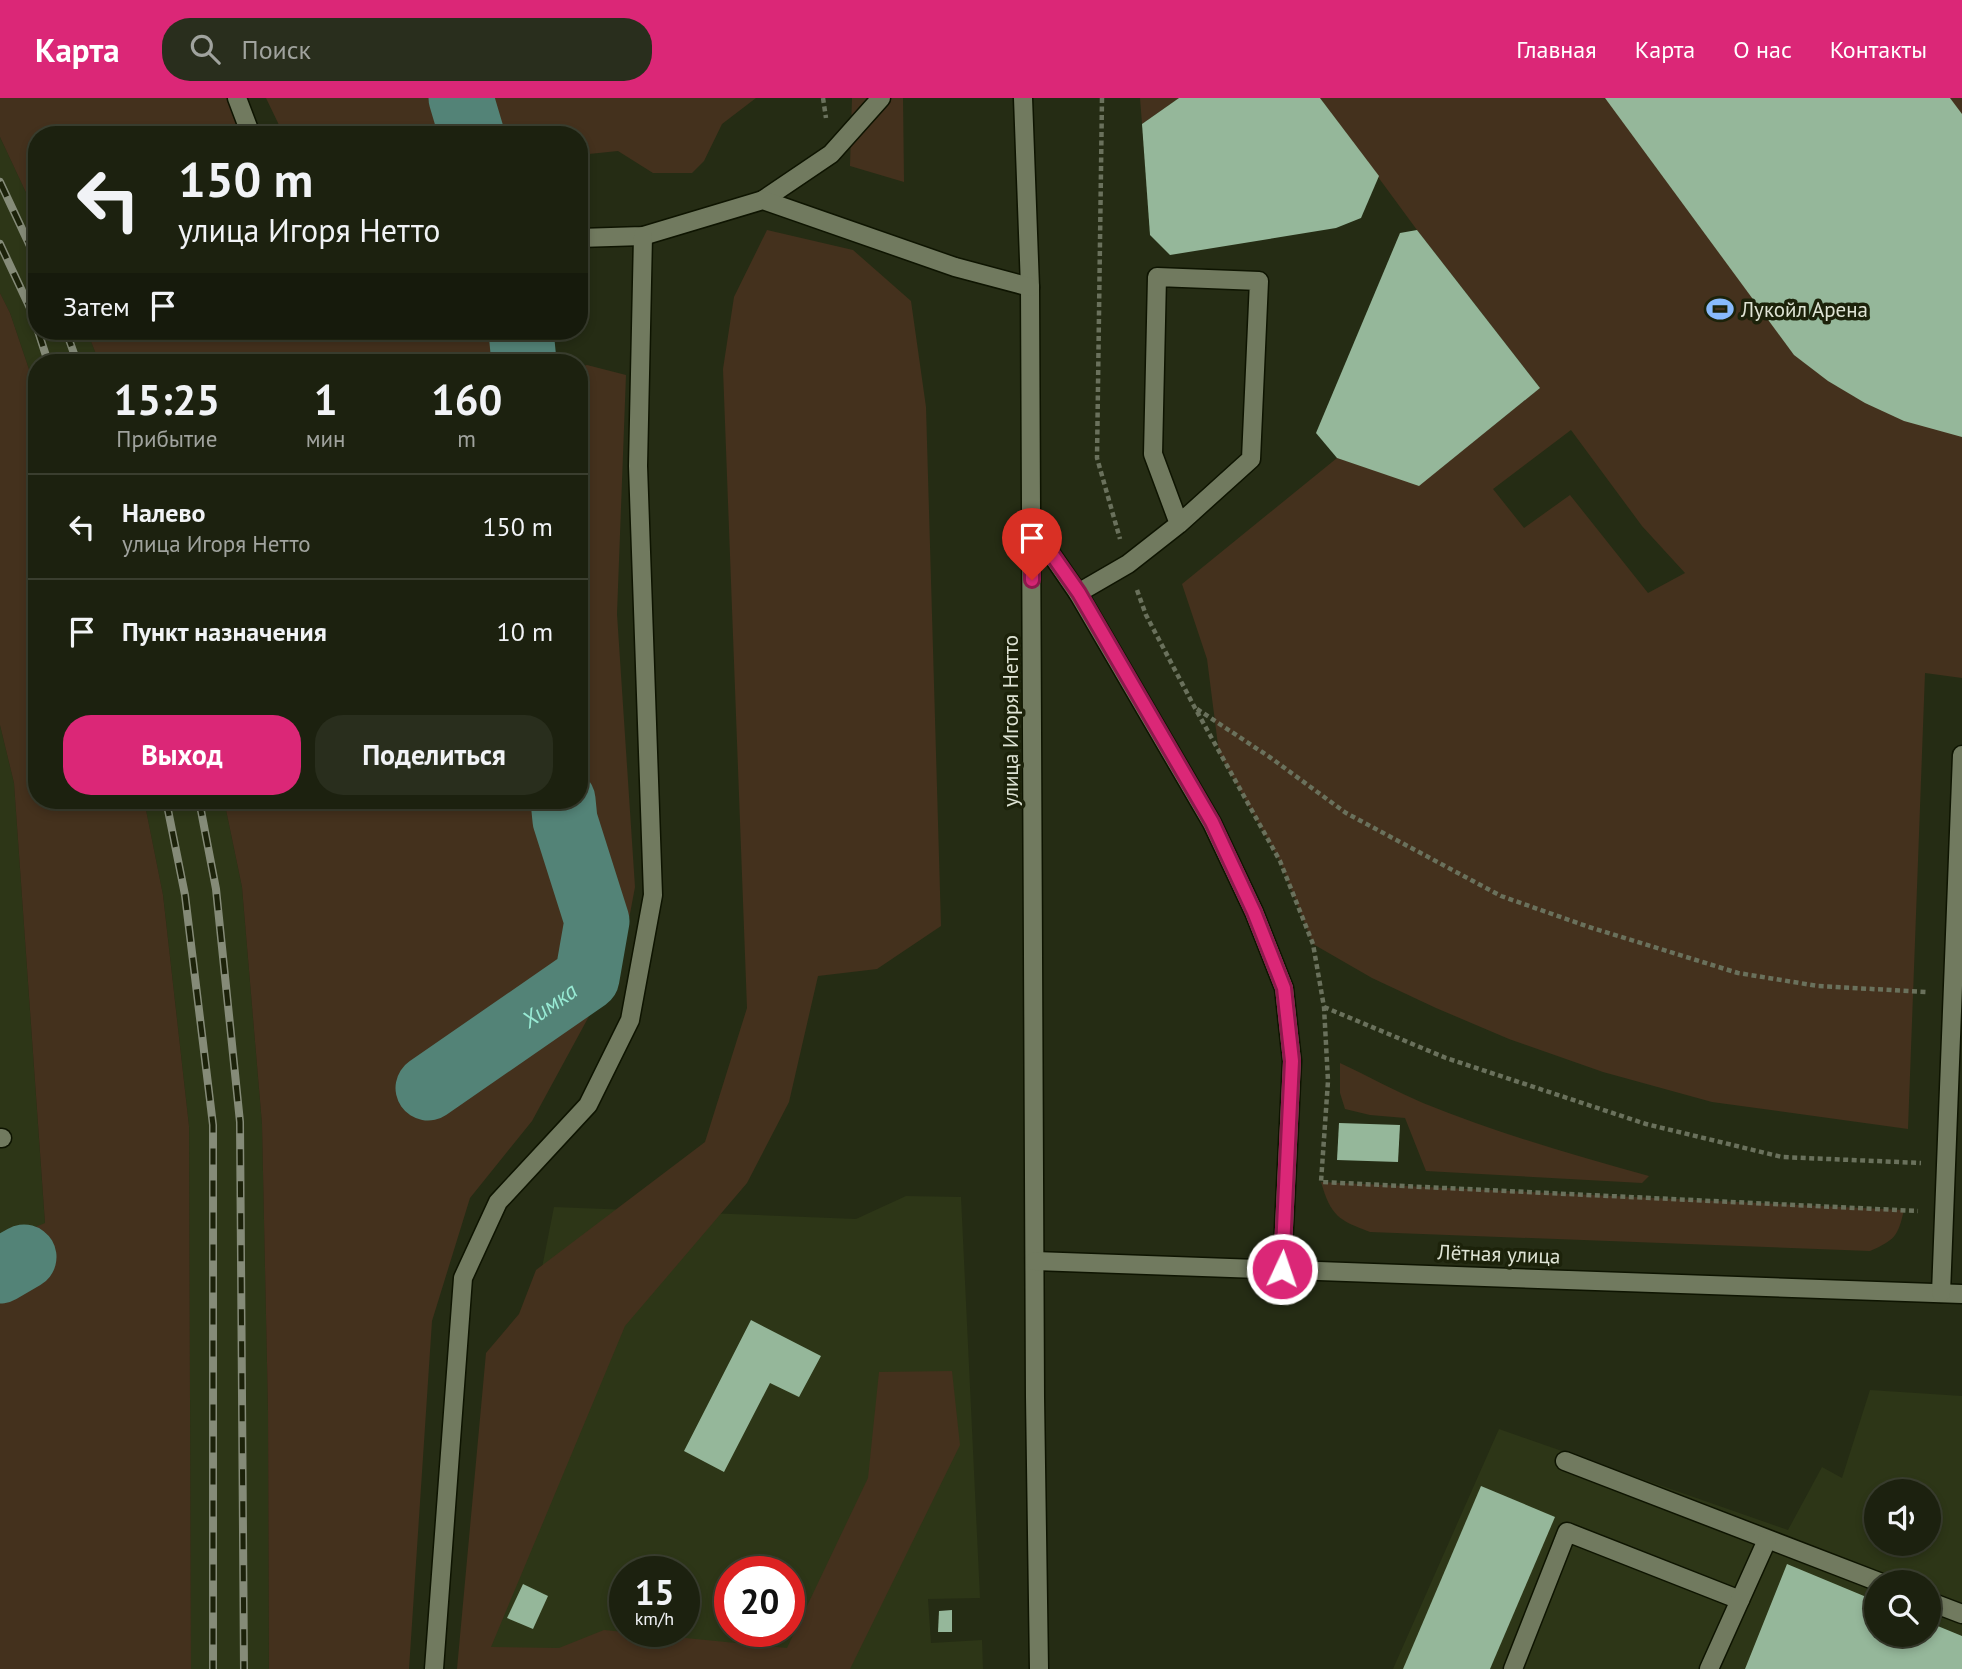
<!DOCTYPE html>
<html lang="ru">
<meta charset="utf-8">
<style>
:root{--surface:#1c210f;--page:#292e1d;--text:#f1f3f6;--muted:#a0a39e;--line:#3a3e2f;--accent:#db2777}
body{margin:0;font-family:"PT Sans",sans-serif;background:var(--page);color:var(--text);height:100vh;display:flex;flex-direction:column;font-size:26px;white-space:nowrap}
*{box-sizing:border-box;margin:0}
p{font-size:23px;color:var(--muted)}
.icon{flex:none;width:38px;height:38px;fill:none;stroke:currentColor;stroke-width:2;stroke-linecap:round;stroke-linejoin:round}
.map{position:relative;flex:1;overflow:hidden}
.drawer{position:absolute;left:28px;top:256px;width:560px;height:455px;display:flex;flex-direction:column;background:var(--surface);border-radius:28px;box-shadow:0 4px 10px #0003,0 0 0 2px var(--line)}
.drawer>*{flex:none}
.guide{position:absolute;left:28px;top:28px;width:560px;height:214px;border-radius:28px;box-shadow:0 4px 10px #0003,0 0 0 2px var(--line);background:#1c210f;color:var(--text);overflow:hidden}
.controls{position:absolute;left:1864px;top:1381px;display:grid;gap:14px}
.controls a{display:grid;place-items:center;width:77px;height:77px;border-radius:50%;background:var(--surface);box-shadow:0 4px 10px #0003,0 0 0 2px var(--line);font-size:35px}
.speed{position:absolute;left:609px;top:1458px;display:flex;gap:14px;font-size:35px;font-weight:700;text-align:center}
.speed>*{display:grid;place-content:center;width:91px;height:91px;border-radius:50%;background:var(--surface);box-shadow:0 4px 10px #0003,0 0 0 2px var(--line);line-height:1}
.speed small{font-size:18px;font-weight:400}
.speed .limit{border:10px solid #d22;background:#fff;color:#111}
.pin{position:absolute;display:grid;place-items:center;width:60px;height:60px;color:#fff;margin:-72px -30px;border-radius:50% 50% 50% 0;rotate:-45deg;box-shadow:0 0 7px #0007}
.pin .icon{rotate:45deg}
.me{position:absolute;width:77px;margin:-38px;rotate:3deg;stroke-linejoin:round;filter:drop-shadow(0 0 5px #0008)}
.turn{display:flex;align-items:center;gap:24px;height:147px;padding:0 35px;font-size:32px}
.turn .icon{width:91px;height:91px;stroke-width:2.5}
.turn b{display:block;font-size:49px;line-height:60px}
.then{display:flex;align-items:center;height:66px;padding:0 35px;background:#0003;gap:14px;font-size:26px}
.eta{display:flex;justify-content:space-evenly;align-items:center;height:119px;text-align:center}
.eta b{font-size:42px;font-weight:800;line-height:49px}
.action{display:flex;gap:14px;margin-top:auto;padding:14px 35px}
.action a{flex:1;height:80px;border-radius:28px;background:var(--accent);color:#fff;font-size:28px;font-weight:800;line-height:80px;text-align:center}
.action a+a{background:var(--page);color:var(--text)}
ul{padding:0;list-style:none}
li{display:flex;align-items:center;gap:21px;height:105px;padding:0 35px;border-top:2px solid var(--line)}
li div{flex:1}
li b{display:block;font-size:26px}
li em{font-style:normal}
header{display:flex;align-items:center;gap:42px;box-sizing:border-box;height:98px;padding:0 35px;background:var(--accent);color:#fff}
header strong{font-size:33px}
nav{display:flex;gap:38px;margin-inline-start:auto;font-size:24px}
.search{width:490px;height:63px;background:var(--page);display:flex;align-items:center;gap:18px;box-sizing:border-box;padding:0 24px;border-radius:28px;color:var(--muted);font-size:26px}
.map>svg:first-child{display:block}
.built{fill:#2d3617;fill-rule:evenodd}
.green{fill:#44311d;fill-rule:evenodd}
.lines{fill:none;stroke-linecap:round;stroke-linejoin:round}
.river{stroke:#538377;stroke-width:65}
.building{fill:#95b79a}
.minor-casing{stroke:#0e1401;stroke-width:21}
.path{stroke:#6a715c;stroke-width:4.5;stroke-dasharray:5 3.5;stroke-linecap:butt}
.minor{stroke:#717a5f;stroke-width:18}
.rail-casing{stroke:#858b78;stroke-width:8}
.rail{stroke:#1c220a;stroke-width:5;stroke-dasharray:16;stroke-linecap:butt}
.route-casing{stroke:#8e194d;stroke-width:18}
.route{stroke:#db2777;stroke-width:12}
.labels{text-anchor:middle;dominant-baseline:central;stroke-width:7;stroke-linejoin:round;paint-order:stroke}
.poi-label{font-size:21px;fill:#dfe4d5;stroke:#1c220a;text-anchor:start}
.street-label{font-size:21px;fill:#dfe4d5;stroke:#1c220a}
.water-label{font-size:23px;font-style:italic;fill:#98ead4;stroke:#1c220a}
</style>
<header>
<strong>Карта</strong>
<div class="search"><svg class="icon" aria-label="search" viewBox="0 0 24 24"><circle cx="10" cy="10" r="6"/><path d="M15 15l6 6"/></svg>Поиск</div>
<nav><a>Главная</a><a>Карта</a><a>О нас</a><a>Контакты</a></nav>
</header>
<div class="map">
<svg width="1962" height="1571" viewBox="0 0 1962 1571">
<rect width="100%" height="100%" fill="#252c14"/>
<g class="built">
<path d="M0 39 37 118V233H87L99 264H37V295L10 215 0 195Z"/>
<path d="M0 627 14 685 45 1126 0 1144Z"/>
<path d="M144 702H224L242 789 262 1026 268 1312 269 1571H191L189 1028 163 797Z"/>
<path d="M906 1098 961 1099 980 1500 928 1501 931 1545 982 1542 983 1571H510L467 1549 554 1109 856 1121ZM625 1474H684V1533H625ZM730 1474H789V1533H730Z"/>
<path d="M1870 1292 1962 1298V1571H1393L1499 1331 1788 1432 1822 1369 1842 1380ZM1876 1393H1928V1446H1876ZM1876 1484H1928V1536H1876Z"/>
</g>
<g class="green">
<path d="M0 0H233L243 21 238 37H37V118L0 39Z"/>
<path d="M266 0H756L722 26 704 63 692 75H653L618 53 579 57V37H291L279 27Z"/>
<path d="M852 0H903L904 84 850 68Z"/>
<path d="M1140 0H1179L1142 26Z"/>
<path d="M1320 0H1962V580L1925 575 1908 1031 1712 1004 1603 974 1509 941 1436 910 1372 880 1313 846 1280 763 1219 655 1207 561 1182 486 1337 360 1419 387 1540 290 1417 132ZM1571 332 1642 428 1685 475 1648 495 1570 397 1524 430 1493 391Z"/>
<path d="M767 132 853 152 911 203 926 309 941 828 877 871 818 878 789 1004 747 1085 625 1228 491 1549 559 1550 604 1532 787 1550 868 1380 879 1274 952 1273 960 1347 850 1571H457L486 1255 519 1216 536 1172 705 1044 747 910 723 271 734 199Z"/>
<path d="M0 195 10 215 37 295V702H144L163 797 189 1028 191 1571H0V1144L45 1125 14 685 0 627Z"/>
<path d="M87 233H535L534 264H99Z"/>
<path d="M587 267 626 277 617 516 635 789 623 853 603 887 588 920 532 1023 470 1100 432 1223 409 1571H269L268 1312 262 1026 242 789 224 702H579V269Z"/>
<path d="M1340 965C1368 978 1395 993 1423 1005 1497 1035 1573 1057 1649 1078L1642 1085 1426 1073 1405 1020 1370 1017 1345 1011 1340 995Z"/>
<path d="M1321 1084 1904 1112C1898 1138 1895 1142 1870 1153L1370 1134C1338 1122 1331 1118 1321 1084Z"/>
</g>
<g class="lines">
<g class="river">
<path d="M461 0 472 37"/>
<path d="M521 233 524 264"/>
<path id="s1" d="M428 990 587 880 597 823 565 722 563 702"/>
<path d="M0 1173 24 1159"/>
</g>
</g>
<g class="building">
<path d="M1179 0H1320L1379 78 1361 120 1336 130 1170 157 1150 137 1142 26Z"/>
<path d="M1605 0H1950L1962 16V339L1904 323 1865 305 1828 283 1794 257Z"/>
<path d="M1417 132 1540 290 1419 388 1337 360 1316 335 1400 135Z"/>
<path d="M1339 1025 1400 1027 1398 1064 1337 1062Z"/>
<path d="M751 1222 821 1258 799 1299 770 1285 724 1374 684 1353Z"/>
<path d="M1481 1388 1555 1419 1490 1571H1403Z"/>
<path d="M1787 1466 1876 1503V1536H1928V1524L1962 1538V1571H1745Z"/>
<path d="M523 1486 548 1498 533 1531 507 1520Z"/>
<path d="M952 1512V1534H938L939 1513Z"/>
</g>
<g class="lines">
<defs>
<g id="minor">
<path d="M237 0 251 37"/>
<path d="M1023 0 1030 189 1035 1299 1039 1571"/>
<path d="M763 102 831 56 881 0"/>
<path d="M579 140 643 138 763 102 955 169 1030 189"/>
<path d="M1032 428 1078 495 1212 725 1254 814 1284 890 1292 963 1282 1171"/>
<path d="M1078 495 1128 466 1179 426 1251 361 1259 183 1157 179 1153 356 1179 426"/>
<path d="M0 1040H2"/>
<path d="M1035 1163 1962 1196"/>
<path d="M1941 1195 1962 657"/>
<path d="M1565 1363 1879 1484"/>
<path d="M1928 1503 1962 1516"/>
<path d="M434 1571 463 1180 498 1104 588 1007 630 922 653 797 638 368 643 138"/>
<path d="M1513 1571 1567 1434 1740 1502"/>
<path d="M1709 1571 1767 1442"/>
</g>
</defs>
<use href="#minor" class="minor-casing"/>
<g class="path">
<path d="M823 0 826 20"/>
<path d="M1102 0 1097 360 1120 441"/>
<path d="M1137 492 1146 517 1195 610 1280 763 1313 846 1324 909 1328 983 1321 1084 1918 1113"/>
<path d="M1197 611 1271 660 1346 715 1501 798 1589 829 1738 875 1818 888 1926 894"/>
<path d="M1324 909 1446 960 1646 1026 1782 1059 1921 1065"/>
</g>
<use href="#minor" class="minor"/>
<defs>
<g id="rail">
<path d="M0 84 37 163"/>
<path d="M0 146 30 210 37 230"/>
<path d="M38 233 48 264"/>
<path d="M66 233 77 264"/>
<path d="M166 702 185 797 213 1027V1571"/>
<path d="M199 702 216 791 240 1024 244 1571"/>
</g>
</defs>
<use href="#rail" class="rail-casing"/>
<use href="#rail" class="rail"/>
</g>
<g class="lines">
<defs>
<path id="route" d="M1032 482V428L1079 495 1212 724 1254 814 1284 890 1292 963 1282 1171"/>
</defs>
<use href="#route" class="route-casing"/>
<use href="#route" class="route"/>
</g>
<defs>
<symbol id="stadium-bare" viewBox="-9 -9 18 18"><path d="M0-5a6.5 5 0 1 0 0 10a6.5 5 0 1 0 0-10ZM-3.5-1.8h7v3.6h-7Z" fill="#88bafc" stroke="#1c220a" stroke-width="2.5" paint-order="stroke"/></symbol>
</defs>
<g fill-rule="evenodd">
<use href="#stadium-bare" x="1701" y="192" width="38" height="38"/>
</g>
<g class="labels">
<g class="poi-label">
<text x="1741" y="211">Лукойл Арена</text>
</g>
<g class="street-label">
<text transform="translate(1010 623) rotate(-90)">улица Игоря Нетто</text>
<text transform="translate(1499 1156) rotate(2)">Лётная улица</text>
</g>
<g class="water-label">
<text stroke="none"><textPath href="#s1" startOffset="147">Химка</textPath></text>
</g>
</g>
</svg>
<div class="controls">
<a><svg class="icon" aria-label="sound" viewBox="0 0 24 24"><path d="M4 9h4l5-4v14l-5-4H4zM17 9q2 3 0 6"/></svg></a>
<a><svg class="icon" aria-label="search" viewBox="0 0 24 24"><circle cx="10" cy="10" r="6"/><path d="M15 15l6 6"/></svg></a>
</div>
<div class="speed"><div>15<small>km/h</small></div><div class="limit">20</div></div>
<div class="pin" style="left:1032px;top:482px;background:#d93025"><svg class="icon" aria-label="arrive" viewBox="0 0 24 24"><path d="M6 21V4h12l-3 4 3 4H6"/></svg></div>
<svg class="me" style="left:1282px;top:1171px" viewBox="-20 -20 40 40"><circle r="17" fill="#db2777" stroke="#fff" stroke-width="3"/><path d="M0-11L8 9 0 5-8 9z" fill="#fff"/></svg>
<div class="guide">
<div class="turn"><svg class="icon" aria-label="left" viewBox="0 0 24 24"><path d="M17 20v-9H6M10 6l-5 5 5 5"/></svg><div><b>150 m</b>улица Игоря Нетто</div></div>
<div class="then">Затем<svg class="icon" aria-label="arrive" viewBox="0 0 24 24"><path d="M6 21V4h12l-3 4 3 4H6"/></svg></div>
</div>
<section class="drawer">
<div class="eta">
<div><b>15:25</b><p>Прибытие</p></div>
<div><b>1</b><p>мин</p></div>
<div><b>160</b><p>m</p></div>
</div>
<ul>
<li><svg class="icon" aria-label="left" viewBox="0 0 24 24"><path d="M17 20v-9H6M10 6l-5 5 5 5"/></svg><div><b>Налево</b><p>улица Игоря Нетто</p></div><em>150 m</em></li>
<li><svg class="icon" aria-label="arrive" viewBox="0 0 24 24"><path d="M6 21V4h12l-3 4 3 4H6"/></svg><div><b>Пункт назначения</b></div><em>10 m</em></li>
</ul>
<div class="action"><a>Выход</a><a>Поделиться</a></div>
</section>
</div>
